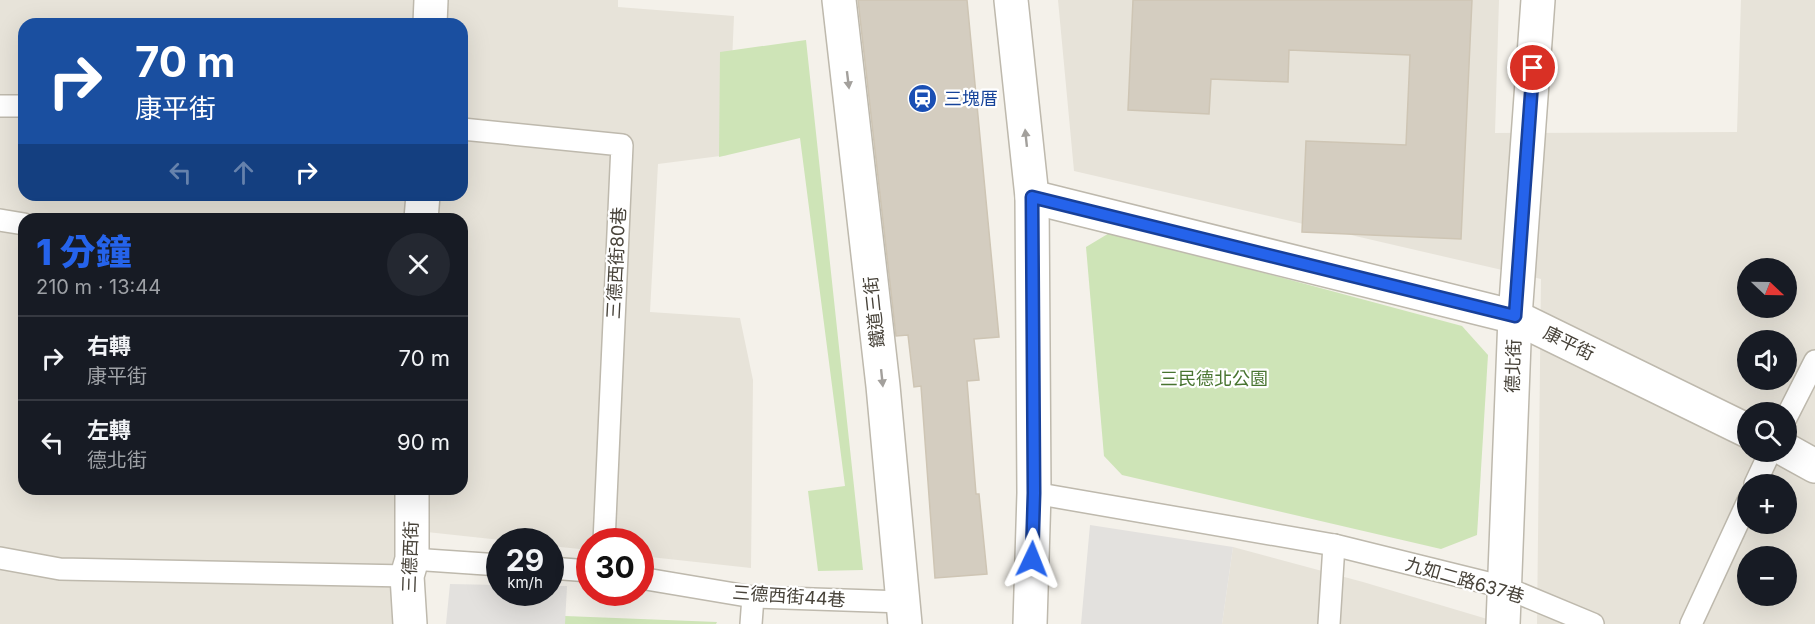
<!DOCTYPE html>
<html lang="zh-TW">
<meta charset="utf-8">
<style>
:root{--surface:#171b24;--page:#242831;--text:#f1f3f6;--muted:#9ea1a6;--line:#363941;--accent:#2563eb}
body{margin:0;font-family:Inter,"Noto Sans TC",sans-serif;background:var(--page);color:var(--text);height:100vh;display:flex;flex-direction:column;font-size:22px;white-space:nowrap}
*{box-sizing:border-box;margin:0}
p{font-size:20px;color:var(--muted)}
.icon{flex:none;width:33px;height:33px;fill:none;stroke:currentColor;stroke-width:2;stroke-linecap:round;stroke-linejoin:round}
.map{position:relative;flex:1;overflow:hidden}
.drawer{position:absolute;left:18px;top:213px;width:450px;height:282px;display:flex;flex-direction:column;background:var(--surface);border-radius:18px;box-shadow:0 6px 24px #0002}
.drawer>*{flex:none}
.hud{position:absolute;left:18px;top:18px;width:450px;height:183px;border-radius:18px;box-shadow:0 6px 24px #0002;background:#1a4fa0;color:#fff;overflow:hidden}
.needle{width:39px;rotate:112deg}
.tools{position:absolute;left:1737px;top:258px;display:grid;gap:12px}
.tools a{display:grid;place-items:center;width:60px;height:60px;border-radius:50%;background:var(--surface);box-shadow:0 6px 24px #0002;font-size:30px}
.speed{position:absolute;left:486px;top:528px;display:flex;gap:12px;font-size:30px;font-weight:700;text-align:center}
.speed>*{display:grid;place-content:center;width:78px;height:78px;border-radius:50%;background:var(--surface);box-shadow:0 6px 24px #0002;line-height:1}
.speed small{font-size:15px;font-weight:400}
.speed .limit{border:9px solid #d22;background:#fff;color:#111}
.pin{position:absolute;display:grid;place-items:center;width:51px;height:51px;color:#fff;margin:-26px;border:3px solid #fff;border-radius:50%;box-shadow:0 2px 6px #0007}
.me{position:absolute;width:66px;margin:-33px;rotate:2deg;stroke-linejoin:round;filter:drop-shadow(0 0 4px #0008)}
.turn{display:flex;align-items:center;gap:21px;height:126px;padding:0 18px;font-size:27px}
.turn .icon{width:78px;height:78px;stroke-width:2.5}
.turn b{display:block;font-size:42px;line-height:51px}
.lanes{display:flex;align-items:center;height:57px;padding:0 18px;background:#0003;justify-content:center;gap:30px;direction:ltr}
.lanes .off{opacity:.35}
.round{display:grid;place-items:center;flex:none;width:63px;height:63px;border-radius:32px;background:var(--page)}
.headline{display:flex;align-items:center;justify-content:space-between;height:102px;padding:0 18px}
h1{font-size:36px;font-weight:800;line-height:45px;color:var(--accent)}
ul{padding:0;list-style:none}
li{display:flex;align-items:center;gap:18px;height:84px;padding:0 18px;border-top:2px solid var(--line)}
li div{flex:1}
li b{display:block;font-size:22px}
li em{font-style:normal}
.map>svg:first-child{display:block}
.residential{fill:#e7e3d9;fill-rule:evenodd}
.green{fill:#cee4b7}
.parking{fill:#e3e1de}
.building{fill:#d4cdc0;stroke:#cec5b4;stroke-width:1.5}
.lines{fill:none;stroke-linecap:round;stroke-linejoin:round}
.service-casing{stroke:#beb9ad;stroke-width:24}
.minor-casing{stroke:#beb9ad;stroke-width:36}
.service{stroke:#fff;stroke-width:21}
.minor{stroke:#fff;stroke-width:33}
.oneway{fill:#a3a09c}
.route-casing{stroke:#184099;stroke-width:15}
.route{stroke:#2563eb;stroke-width:10}
.labels{text-anchor:middle;dominant-baseline:central;stroke-width:4.5;stroke-linejoin:round;paint-order:stroke}
.transit-label{font-size:18px;fill:#164399;stroke:#fff;text-anchor:start}
.street-label{font-size:18px;fill:#474239;stroke:#fff}
.park-label{font-size:18px;fill:#487430;stroke:#fff}
</style>
<div class="map">
<svg width="1815" height="624" viewBox="0 0 1815 624">
<rect width="100%" height="100%" fill="#f4f1ea"/>
<g class="residential">
<path d="M0 0H618V7L734 16 728 155 658 164 650 312 740 318 753 380 751 568 641 556 640 542H590L589 550 551 546 550 542 511 541 399 529 393 624H0ZM24 24H462V195H24ZM24 219H462V489H24Z"/>
<path d="M1058 0H1499L1495 133 1737 132 1741 0H1815V624H1537L1541 279 1074 171ZM1748 268H1786V308H1748ZM1748 340H1786V380H1748ZM1748 412H1786V452H1748ZM1748 484H1786V524H1748ZM1748 556H1786V596H1748Z"/>
<path d="M1233 547 1363 582 1504 624H1222Z"/>
</g>
<g class="green">
<path d="M806 40 863 570 818 571 808 491 845 486 800 138 719 157 720 52Z"/>
<path d="M1111 232 1462 326 1488 355 1477 535 1441 549 1122 475 1104 456 1086 247Z"/>
<path d="M565 616 717 622 716 624H565Z"/>
</g>
<g class="parking">
<path d="M1090 525 1233 547 1222 624H1081Z"/>
<path d="M450 584 499 585 500 592H550L551 586H567L565 624H446Z"/>
</g>
<g class="building">
<path d="M858 0H967L999 337 974 339 979 380 967 381 976 494H979L987 574 935 578 921 386 914 387 908 335 896 336Z"/>
<path d="M1133 0H1472L1461 239 1302 232 1306 141 1406 145 1410 55 1289 50 1288 82 1211 79 1209 114 1128 110Z"/>
</g>
<g class="lines">
<defs>
<g id="service">
<path d="M0 106H24"/>
<path d="M462 129 622 145 604 542"/>
<path d="M0 220 24 224"/>
<path d="M1786 418 1815 361"/>
<path d="M1755 484 1770 452"/>
<path d="M1034 493 1334 545 1504 587 1593 624"/>
<path d="M0 558 60 569 407 576"/>
<path d="M412 559 500 565"/>
<path d="M550 568 590 571"/>
<path d="M640 578 753 597 903 602"/>
<path d="M751 624 753 597"/>
<path d="M1329 624 1334 545"/>
<path d="M1691 624 1748 501"/>
</g>
<g id="minor">
<path d="M839 0 883 386 905 624"/>
<path d="M1011 0 1032 197 1034 493 1030 624"/>
<path d="M430 24 431 0"/>
<path d="M1032 197 1515 317 1748 431"/>
<path d="M421 219 423 195"/>
<path d="M1786 450 1815 466"/>
<path d="M410 624 407 576 412 559V489"/>
<path d="M1503 624 1515 317 1538 0"/>
</g>
</defs>
<use href="#service" class="service-casing"/>
<use href="#minor" class="minor-casing"/>
<use href="#service" class="service"/>
<use href="#minor" class="minor"/>
</g>
<defs><path id="oneway-solid" d="M-6-.8H1V-3.2L6.5 0L1 3.2V.8H-6Z" transform="scale(1.5)"/></defs>
<g class="oneway">
<use href="#oneway-solid" transform="translate(848 80) rotate(83)"/>
<use href="#oneway-solid" transform="translate(1026 138) rotate(-96)"/>
<use href="#oneway-solid" transform="translate(882 378) rotate(84)"/>
</g>
<g class="lines">
<defs>
<path id="route" d="M1032 559 1034 493 1032 197 1515 316 1533 68"/>
</defs>
<use href="#route" class="route-casing"/>
<use href="#route" class="route"/>
</g>
<defs>
<symbol id="station-disc" viewBox="-11 -11 22 22"><circle r="9.5" fill="#1a4fb4" stroke="#fff"/><path d="M-3-6H3Q5-6 5-4V2Q5 4 3 4L4.5 6H3L1.5 4h-3L-3 6H-4.5L-3 4Q-5 4-5 2V-4Q-5-6-3-6ZM-3.5-4v3h7v-3ZM-3.5 1v1.5H-2V1ZM2 1v1.5H3.5V1Z" fill="#fff"/></symbol>
</defs>
<g fill-rule="evenodd">
<use href="#station-disc" x="906" y="82" width="33" height="33"/>
</g>
<g class="labels">
<g class="transit-label">
<text x="944" y="98">三塊厝</text>
</g>
<g class="street-label">
<text transform="translate(616 263) rotate(-87)">三德西街80巷</text>
<text transform="translate(874 312) rotate(-96)">鐵道三街</text>
<text transform="translate(1569 343) rotate(26)">康平街</text>
<text transform="translate(1513 366) rotate(-88)">德北街</text>
<text transform="translate(410 557) rotate(-88)">三德西街</text>
<text transform="translate(1465 580) rotate(16)">九如二路637巷</text>
<text transform="translate(789 596) rotate(4)">三德西街44巷</text>
</g>
<g class="park-label">
<text x="1214" y="378">三民德北公園</text>
</g>
</g>
</svg>
<div class="tools">
<a><svg class="needle" viewBox="-14 -14 28 28"><path d="M0-13l5 13h-10z" fill="#e53935"/><path d="M0 13l5-13h-10z" fill="#9ea1a6"/></svg></a>
<a><svg class="icon" aria-label="sound" viewBox="0 0 24 24"><path d="M4 9h4l5-4v14l-5-4H4zM17 9q2 3 0 6"/></svg></a>
<a><svg class="icon" aria-label="search" viewBox="0 0 24 24"><circle cx="10" cy="10" r="6"/><path d="M15 15l6 6"/></svg></a>
<a>+</a>
<a>−</a>
</div>
<div class="speed"><div>29<small>km/h</small></div><div class="limit">30</div></div>
<div class="pin" style="left:1533px;top:68px;background:#d93025"><svg class="icon" aria-label="arrive" viewBox="0 0 24 24"><path d="M6 21V4h12l-3 4 3 4H6"/></svg></div>
<svg class="me" style="left:1032px;top:559px" viewBox="-20 -20 40 40"><path d="M0-17L14 15 0 8-14 15z" fill="#2563eb" stroke="#fff" stroke-width="4"/></svg>
<div class="hud">
<div class="turn"><svg class="icon" aria-label="right" viewBox="0 0 24 24"><path d="M7 20v-9h11M14 6l5 5-5 5"/></svg><div><b>70 m</b>康平街</div></div>
<div class="lanes"><svg class="icon off" aria-label="left" viewBox="0 0 24 24"><path d="M17 20v-9H6M10 6l-5 5 5 5"/></svg><svg class="icon off" aria-label="ahead" viewBox="0 0 24 24"><path d="M12 20V5M6 11l6-6 6 6"/></svg><svg class="icon" aria-label="right" viewBox="0 0 24 24"><path d="M7 20v-9h11M14 6l5 5-5 5"/></svg></div>
</div>
<section class="drawer">
<div class="headline"><div><h1>1 分鐘</h1><p>210 m · 13:44</p></div><a class="round"><svg class="icon" aria-label="close" viewBox="0 0 24 24"><path d="M6 6l12 12M18 6L6 18"/></svg></a></div>
<ul>
<li><svg class="icon" aria-label="right" viewBox="0 0 24 24"><path d="M7 20v-9h11M14 6l5 5-5 5"/></svg><div><b>右轉</b><p>康平街</p></div><em>70 m</em></li>
<li><svg class="icon" aria-label="left" viewBox="0 0 24 24"><path d="M17 20v-9H6M10 6l-5 5 5 5"/></svg><div><b>左轉</b><p>德北街</p></div><em>90 m</em></li>
</ul>
</section>
</div>
